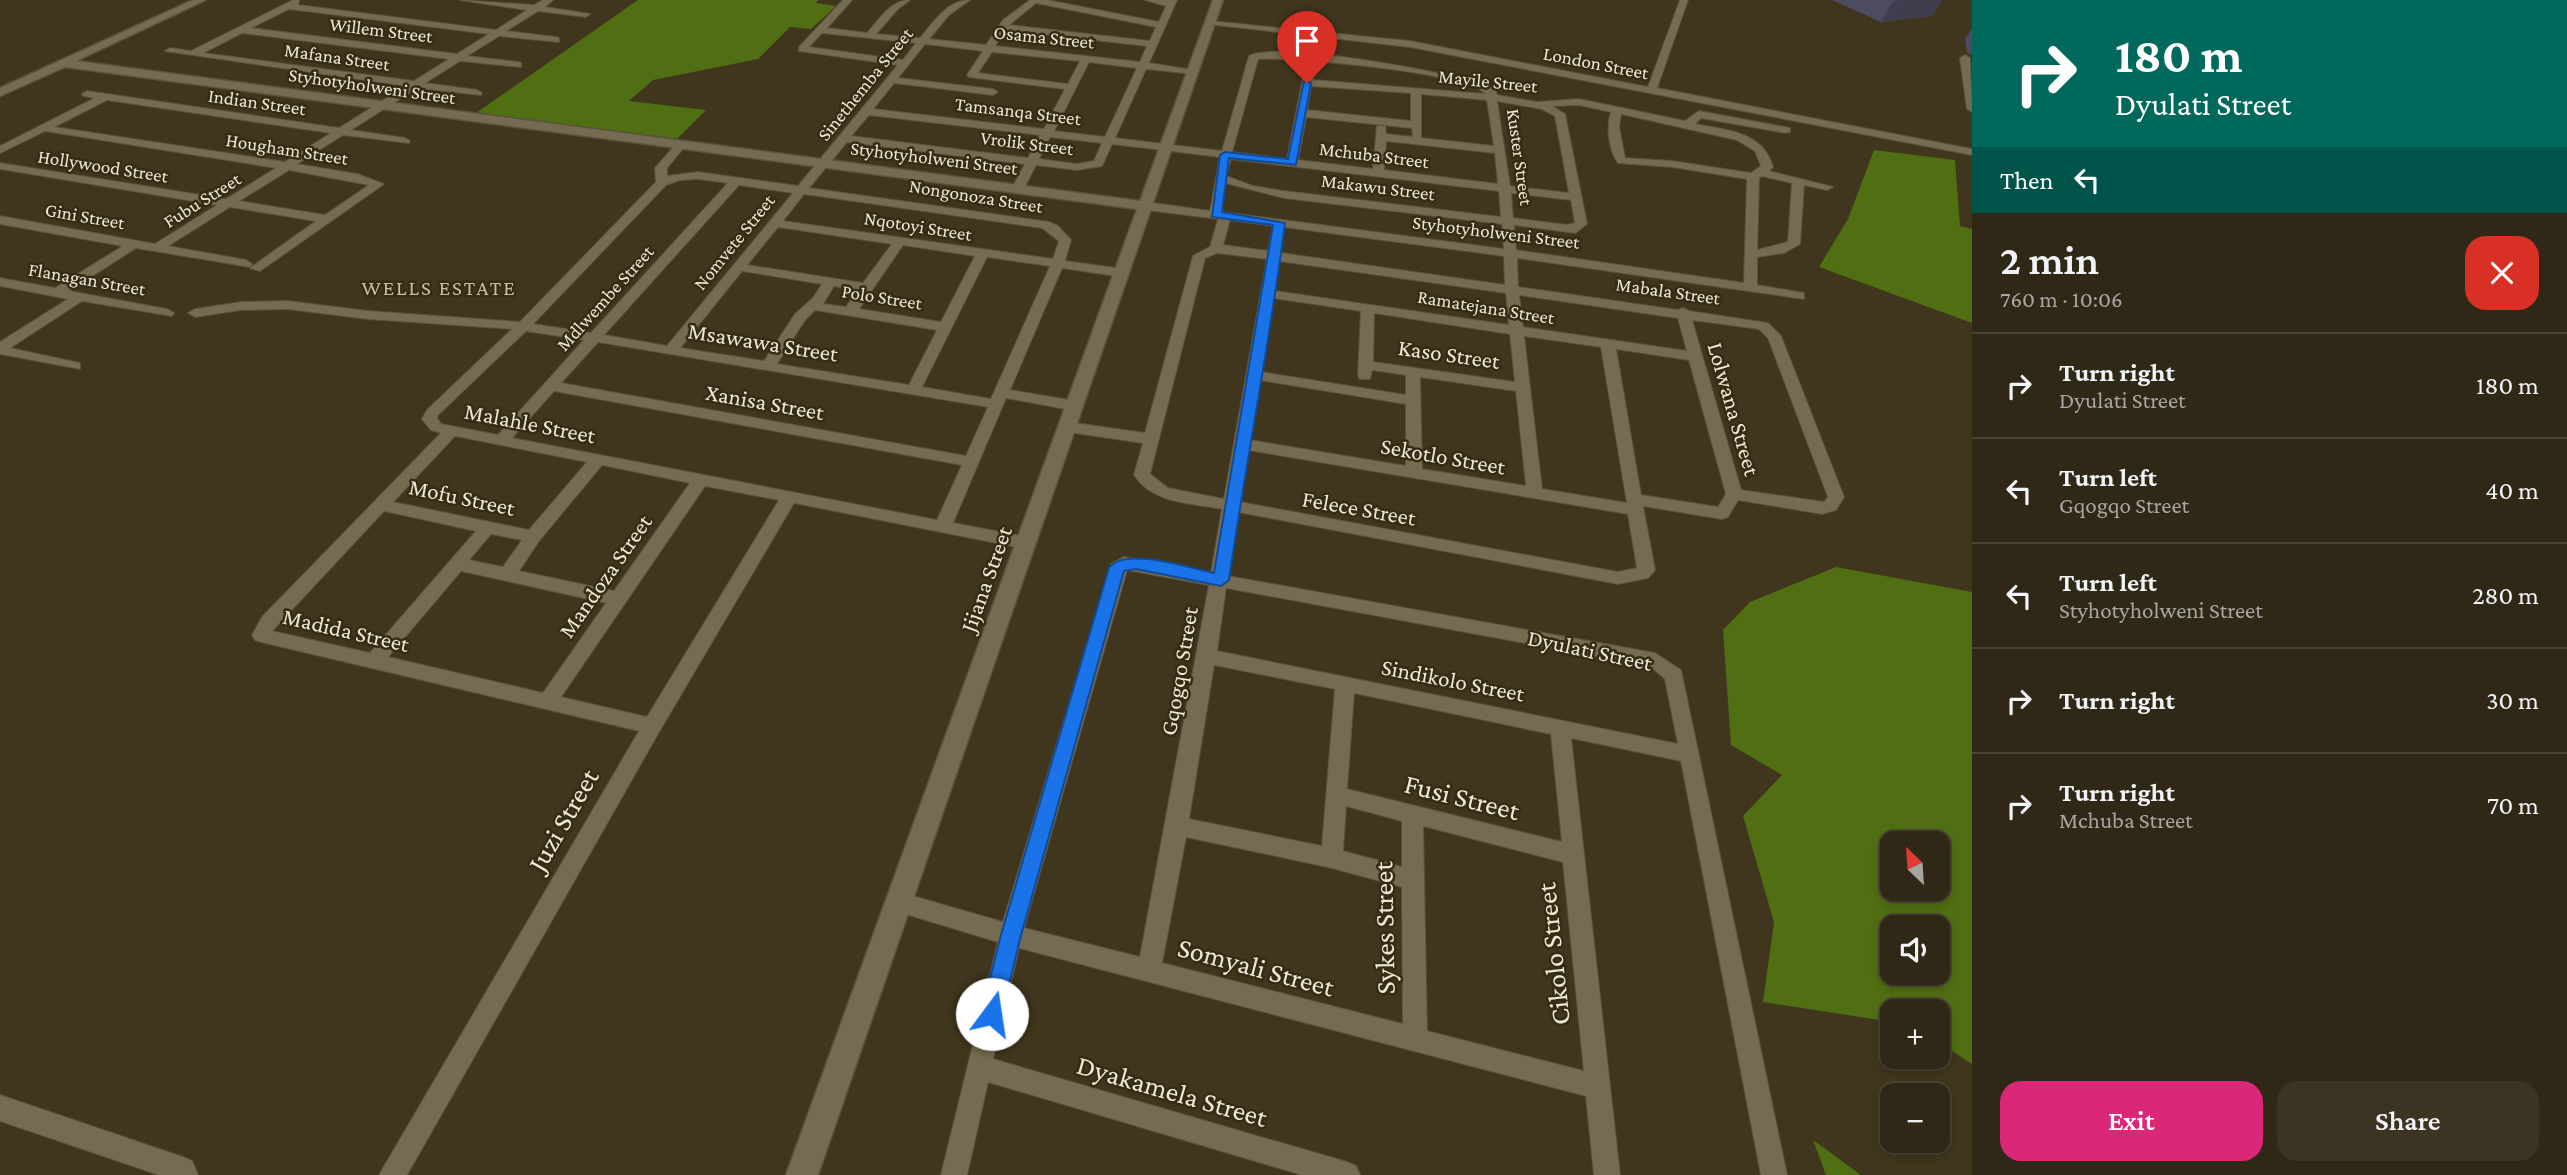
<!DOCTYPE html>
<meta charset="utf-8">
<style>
:root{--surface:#2f2816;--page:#3b3423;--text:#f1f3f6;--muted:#a7a6a1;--line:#4a4435;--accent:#db2777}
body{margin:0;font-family:"Crimson Pro",serif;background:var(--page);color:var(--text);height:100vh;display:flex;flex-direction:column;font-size:26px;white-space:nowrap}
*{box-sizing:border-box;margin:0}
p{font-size:23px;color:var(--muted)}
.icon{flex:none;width:38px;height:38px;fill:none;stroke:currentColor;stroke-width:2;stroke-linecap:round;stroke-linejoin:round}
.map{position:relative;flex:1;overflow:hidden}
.details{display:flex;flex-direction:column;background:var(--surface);width:595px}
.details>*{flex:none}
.banner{background:#00695c;color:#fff;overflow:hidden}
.needle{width:46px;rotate:335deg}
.fabs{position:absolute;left:1880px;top:831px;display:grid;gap:14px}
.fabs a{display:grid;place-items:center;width:70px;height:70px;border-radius:14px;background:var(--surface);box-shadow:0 4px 10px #0003,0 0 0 2px var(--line);font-size:35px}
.pin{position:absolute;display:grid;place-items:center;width:60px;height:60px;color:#fff;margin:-72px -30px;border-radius:50% 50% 50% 0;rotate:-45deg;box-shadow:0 0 7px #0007}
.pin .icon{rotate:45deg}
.me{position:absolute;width:77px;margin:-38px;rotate:14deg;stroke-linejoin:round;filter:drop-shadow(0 0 5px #0008)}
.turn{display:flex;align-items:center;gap:24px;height:147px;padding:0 28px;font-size:32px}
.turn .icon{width:91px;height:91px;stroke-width:2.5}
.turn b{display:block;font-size:49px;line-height:60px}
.then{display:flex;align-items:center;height:66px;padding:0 28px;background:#0003;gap:14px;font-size:26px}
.round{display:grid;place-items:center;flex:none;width:74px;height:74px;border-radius:21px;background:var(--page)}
.summary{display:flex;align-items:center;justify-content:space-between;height:119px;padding:0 28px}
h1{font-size:42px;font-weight:600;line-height:52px}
.button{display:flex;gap:14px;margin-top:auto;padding:14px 28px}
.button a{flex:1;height:80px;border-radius:21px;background:var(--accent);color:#fff;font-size:28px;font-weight:600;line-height:80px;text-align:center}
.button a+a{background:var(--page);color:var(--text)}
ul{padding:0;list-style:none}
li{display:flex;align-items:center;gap:21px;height:105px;padding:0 28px;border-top:2px solid var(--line)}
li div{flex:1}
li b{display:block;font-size:26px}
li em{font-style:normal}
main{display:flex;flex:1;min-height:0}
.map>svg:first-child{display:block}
.green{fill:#506e12;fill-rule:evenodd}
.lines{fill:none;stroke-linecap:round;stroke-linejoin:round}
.street-casing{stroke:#59523c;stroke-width:2}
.secondary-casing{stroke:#59523c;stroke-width:3}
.street{fill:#756b50;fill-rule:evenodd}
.secondary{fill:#756b50;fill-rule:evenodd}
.wall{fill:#4d4b60}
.shaded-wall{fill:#3f3d4e}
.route{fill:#1a73e8;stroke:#114b97;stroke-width:2}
.labels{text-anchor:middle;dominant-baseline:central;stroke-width:5;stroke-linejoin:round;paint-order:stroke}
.far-street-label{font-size:19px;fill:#ece7d8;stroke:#352c13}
.far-neighbourhood-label{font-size:21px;letter-spacing:2px;fill:#c8bda0;stroke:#352c13}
.street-label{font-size:23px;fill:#ece7d8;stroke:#352c13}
.near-street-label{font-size:28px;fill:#ece7d8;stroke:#352c13}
</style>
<main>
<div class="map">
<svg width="1972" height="1175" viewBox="0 0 1972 1175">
<rect width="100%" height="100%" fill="#3f361d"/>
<g class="green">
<path d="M638 0H818L816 3 836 6 811 29 790 27 758 59 653 80 629 101 706 110 677 139 476 113Z"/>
<path d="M1874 150 1955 160 1960 226 1972 229V323L1819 267 1848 219Z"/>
<path d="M1836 567 1972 592V1064L1937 1041V1012H1892V1022L1763 1002 1774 922 1743 816 1782 775 1731 745 1723 630 1750 602ZM1892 844H1937V889H1892ZM1892 928H1937V973H1892Z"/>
<path d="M1813 1140 1861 1175H1826Z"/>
</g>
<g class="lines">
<defs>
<g id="street">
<path d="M293 0H299L298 5 496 30 527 10 460 0 534 5 543 0H553L545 7 590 14 586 17 538 11 506 31 556 37 559 38V42L499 36 467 56 518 62 521 63V67L460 61 425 83 477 90 482 93 481 95 417 88 351 130 405 138 410 141 409 143 343 135 297 164 357 174 384 184 260 271 250 268 316 221 230 207 168 246 246 260 252 264 250 267 136 248 69 291 167 309 174 313 172 316 82 301 10 348 80 363V369L0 354V342L68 299 0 286V278L55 288 123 246 0 224V216L155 244 217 205 0 169V163L226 199 276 168 45 131 0 153V146L95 98 83 96 82 94 87 91 339 128 406 86 165 51 170 48 191 51ZM289 9 489 34 457 54 251 28ZM242 33 449 59 414 81 203 53ZM107 100 331 133 285 162 54 127ZM289 170 369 185 325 215 239 201Z"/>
<path d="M843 0H852L827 28 867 33C880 19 890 0 910 0L898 9 876 34 920 38C934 22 947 0 970 0L949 15 929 39 986 45 1003 20 1030 0H1047L1159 22 1166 6 1145 0H1177L1149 63 1199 71 1194 74 1146 69 1115 138 1222 151 1249 56C1275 40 1461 74 1495 88L1497 95 1537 102 1579 99 1685 121 1699 111 1790 128V132L1786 133 1701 118 1695 124C1726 130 1763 131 1773 167L1769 171 1833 187 1827 190 1804 185 1800 244 1784 253 1757 257V285L1804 293V299L1517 258 1518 287 1678 310 1683 308 1689 311 1768 323 1781 336 1844 497 1836 510 1822 514 1738 500 1728 517 1722 519 1643 506 1655 570 1648 578 1618 584 1238 512 1228 576 1655 653 1681 670 1787 1175H1761L1681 761 1571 738 1620 1175H1594L1586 1096 1019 948 993 1059 1347 1162 1356 1166 1360 1175H1302L988 1082 967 1175H941L998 942 899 912 891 909 888 902 891 895 899 892 1003 922 1111 564 1124 557 1211 573 1222 509C1191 503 1153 504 1134 475L1143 443 1068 432 1060 427 1068 422 1145 433 1193 256 1210 247 1218 219 1147 210 1141 206 1147 202 1210 211 1220 157 1112 144 1102 166 1077 170 1036 165 1024 188 1018 191 1012 188 1025 164 847 142 809 188 1049 222 1058 226 1071 240 1065 261 1123 269 1129 273 1123 277 1062 268 1010 390 1076 401 1083 406 1076 411 1006 398 953 523 1027 537 1035 543 1027 549 794 503 659 732 407 1175H379L639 731 261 642 255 640 252 635 262 617 441 433 431 430 422 419 427 410 512 329 368 319 287 309 241 310 195 317 188 313 195 309 241 302 287 301 368 311 520 322 656 182 655 168 677 143 686 145 667 168V176L698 172 798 186 898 65 799 51V47ZM1036 3 1156 27 1150 41 1009 25ZM1005 30 1147 46 1140 62 995 46ZM822 33 916 43 903 60 809 47ZM925 44 983 51 967 75 969 77 1065 89 1044 129 873 109 894 83 993 95 998 92 993 89 898 78ZM992 52 1080 61 1068 84 978 73ZM1258 59C1294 57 1466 72 1486 94L1313 80 1314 73 1309 70 1304 73 1287 159 1232 152ZM1089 62 1137 68 1105 137 1054 131ZM1311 86 1411 93V121L1307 110ZM1421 94 1487 100 1494 146 1421 138ZM1497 101 1542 109 1555 116 1569 193 1510 186ZM1579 105 1611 112C1606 127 1609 151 1618 163L1672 167 1747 179 1744 283 1516 250 1514 225 1575 233 1587 224 1565 114 1552 106ZM1621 114 1737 140 1755 151 1761 166 1751 173 1672 161 1625 158 1619 127ZM869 115 1040 135 1028 158 851 136ZM1306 117 1412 128 1413 137 1386 134 1385 126H1377L1373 169 1298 160ZM1050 137 1102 143 1094 161 1077 164 1039 159ZM1386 141 1495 153 1498 184 1384 170ZM1231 159 1499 191 1501 217 1284 191 1253 186 1226 176ZM1762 176 1792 183 1788 242 1757 250 1759 178ZM698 179 728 183 591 333 533 324 666 185 680 180ZM1225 183 1284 198 1502 224 1504 249 1222 212ZM739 185 793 193 667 346 604 335ZM1511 193 1571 200 1575 223 1567 225 1513 218ZM804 194 1042 228 1059 241 1053 259 783 221ZM1230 220 1273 226 1268 251 1223 245ZM778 227 892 244 863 283 747 265ZM1284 227 1504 256 1505 285 1281 253ZM903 245 975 256 941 322 859 309ZM1217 253 1267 259 1224 499 1168 488 1150 474 1205 258ZM987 257 1050 266 991 399 922 387ZM1279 261 1506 293 1509 325 1275 291ZM742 271 822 284 813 298 795 314 764 361 680 348ZM834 286 858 290 846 307 823 304ZM1519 295 1678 318 1687 351 1523 327ZM1273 298 1361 311 1358 376 1360 379H1370L1372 370 1406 375V395L1261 372ZM815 310 937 330 909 385 777 364 805 320ZM1374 313 1510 334 1515 382 1373 362ZM1692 320 1759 329 1768 338 1828 497 1824 502 1741 490ZM526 331 584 340 498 435 441 424 437 418 438 415ZM1524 336 1601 347 1627 503 1542 489ZM598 342 988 407 966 456 561 383ZM1616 349 1689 360 1726 494 1718 507 1641 495ZM1420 377 1516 391 1526 486 1422 469ZM1260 380 1406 404V466L1249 440ZM554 391 962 465 937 520 512 438ZM455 436 587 462 529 530 393 502ZM1248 450 1628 514 1637 568 1618 572 1240 502ZM602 465 690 483 614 591 519 571 539 541ZM705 486 779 500 647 717 561 697ZM384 511 476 531 370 653 272 631ZM491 534 522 540 503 567 469 560ZM1127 570 1209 585 1140 957 1024 928ZM461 571 606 603 543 693 388 657ZM1226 588 1650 666 1665 679 1678 744 1217 651ZM1214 665 1335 689 1322 846 1189 819ZM1354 693 1551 734 1562 842 1347 789ZM1346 806 1402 821V867L1343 851ZM1423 826 1563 862 1584 1071 1427 1031ZM1186 837 1332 868 1402 887 1403 1024 1162 963Z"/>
<path d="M1680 0H1688L1657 88 1972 149V155L1410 47 1207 24 1211 21 1410 41 1648 87Z"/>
<path d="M1965 55 1970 58 1972 112 1967 109 1960 58Z"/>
<path d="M0 1095 183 1157 192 1161 198 1175H159L0 1121Z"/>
</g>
<path id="secondary" d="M193 0H206L76 61 1140 201 1213 0H1223L818 1175H786L1137 209 65 67 0 96V88Z"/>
</defs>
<use href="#street" class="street-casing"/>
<use href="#secondary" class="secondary-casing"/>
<use href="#street" class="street"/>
<use href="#secondary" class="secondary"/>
</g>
<g class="wall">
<path d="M1832 0H1942L1932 16 1881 22Z"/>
<path d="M1972 28V55L1967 53 1965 39Z"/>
</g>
<path class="shaded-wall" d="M1903 0H1942L1932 16 1881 22 1893 1Z"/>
<path class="route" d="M1304 81 1311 83 1296 165 1229 158 1222 212 1285 223C1270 342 1246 461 1229 580L1221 586 1136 569 1124 571 1021 935 1002 1014 999 1022 992 1025 984 1022 981 1014 1001 935 1109 568C1124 546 1190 568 1214 573L1273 225 1212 217 1220 155 1225 152 1288 159Z"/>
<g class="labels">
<g class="far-street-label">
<text transform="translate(381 30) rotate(7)">Willem Street</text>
<text transform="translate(1044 37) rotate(6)">Osama Street</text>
<text transform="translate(337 57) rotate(8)">Mafana Street</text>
<text transform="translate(1596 63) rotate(11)">London Street</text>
<text transform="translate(1488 81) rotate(6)">Mayile Street</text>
<text transform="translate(865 84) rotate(-51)">Sinethemba Street</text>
<text transform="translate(372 86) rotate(8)">Styhotyholweni Street</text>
<text transform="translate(257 102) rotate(8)">Indian Street</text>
<text transform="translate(1018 111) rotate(7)">Tamsanqa Street</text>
<text transform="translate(1027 143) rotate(7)">Vrolik Street</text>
<text transform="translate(287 149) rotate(9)">Hougham Street</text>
<text transform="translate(1374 155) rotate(7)">Mchuba Street</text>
<text transform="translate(1520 157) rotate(82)">Kuster Street</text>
<text transform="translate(934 158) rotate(7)">Styhotyholweni Street</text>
<text transform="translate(103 166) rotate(9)">Hollywood Street</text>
<text transform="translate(1378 187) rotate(7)">Makawu Street</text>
<text transform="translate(976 196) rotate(9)">Nongonoza Street</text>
<text transform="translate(202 200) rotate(-32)">Fubu Street</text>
<text transform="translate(85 216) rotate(10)">Gini Street</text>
<text transform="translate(918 226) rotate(9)">Nqotoyi Street</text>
<text transform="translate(1496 232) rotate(7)">Styhotyholweni Street</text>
<text transform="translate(734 242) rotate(-51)">Nomvete Street</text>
<text transform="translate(87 279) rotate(10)">Flanagan Street</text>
<text transform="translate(1668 291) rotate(8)">Mabala Street</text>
<text transform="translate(882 297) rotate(9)">Polo Street</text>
<text transform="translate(605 298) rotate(-48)">Mdlwembe Street</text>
<text transform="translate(1486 307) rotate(9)">Ramatejana Street</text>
</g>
<g class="far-neighbourhood-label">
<text x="439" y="288">WELLS ESTATE</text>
</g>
<g class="street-label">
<text transform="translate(763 342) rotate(9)">Msawawa Street</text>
<text transform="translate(1449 354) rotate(8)">Kaso Street</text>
<text transform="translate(765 402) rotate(10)">Xanisa Street</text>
<text transform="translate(1734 409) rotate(74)">Lolwana Street</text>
<text transform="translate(530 423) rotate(11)">Malahle Street</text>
<text transform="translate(1443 456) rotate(10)">Sekotlo Street</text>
<text transform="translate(462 497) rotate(12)">Mofu Street</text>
<text transform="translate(1359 508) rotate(10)">Felece Street</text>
<text transform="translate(605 576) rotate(-55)">Mandoza Street</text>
<text transform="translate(986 579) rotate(-70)">Jijana Street</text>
<text transform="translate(346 630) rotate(13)">Madida Street</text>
<text transform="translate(1590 650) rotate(12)">Dyulati Street</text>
<text transform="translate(1179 671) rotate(-80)">Gqogqo Street</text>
<text transform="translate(1453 680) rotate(11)">Sindikolo Street</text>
</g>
<g class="near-street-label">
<text transform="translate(1462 797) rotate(14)">Fusi Street</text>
<text transform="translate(563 820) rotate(-60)">Juzi Street</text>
<text transform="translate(1384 928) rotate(-91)">Sykes Street</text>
<text transform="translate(1553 954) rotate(-96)">Cikolo Street</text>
<text transform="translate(1256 967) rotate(15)">Somyali Street</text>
<text transform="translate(1172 1091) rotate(16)">Dyakamela Street</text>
</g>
</g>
</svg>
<div class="fabs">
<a><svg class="needle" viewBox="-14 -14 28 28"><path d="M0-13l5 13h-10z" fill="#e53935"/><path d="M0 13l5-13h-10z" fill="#a7a6a1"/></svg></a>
<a><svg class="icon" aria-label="sound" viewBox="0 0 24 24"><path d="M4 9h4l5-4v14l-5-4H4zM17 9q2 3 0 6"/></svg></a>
<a>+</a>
<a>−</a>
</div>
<div class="pin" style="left:1307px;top:83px;background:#d93025"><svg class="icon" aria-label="arrive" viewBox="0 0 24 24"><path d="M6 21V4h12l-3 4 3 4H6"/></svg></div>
<svg class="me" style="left:992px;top:1014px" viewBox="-20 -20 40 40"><circle r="19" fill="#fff"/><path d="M0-13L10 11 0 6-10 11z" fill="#1a73e8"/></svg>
</div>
<section class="details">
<div class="banner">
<div class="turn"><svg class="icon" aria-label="right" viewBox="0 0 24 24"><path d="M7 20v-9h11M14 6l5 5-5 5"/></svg><div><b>180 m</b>Dyulati Street</div></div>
<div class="then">Then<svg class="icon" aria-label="left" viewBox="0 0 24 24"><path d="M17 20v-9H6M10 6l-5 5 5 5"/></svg></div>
</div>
<div class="summary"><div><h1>2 min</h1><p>760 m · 10:06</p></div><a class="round" style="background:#d93025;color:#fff"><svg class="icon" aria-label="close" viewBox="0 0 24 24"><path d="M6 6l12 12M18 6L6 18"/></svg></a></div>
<ul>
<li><svg class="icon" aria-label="right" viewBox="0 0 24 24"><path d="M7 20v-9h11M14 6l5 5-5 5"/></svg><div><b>Turn right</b><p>Dyulati Street</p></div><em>180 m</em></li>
<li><svg class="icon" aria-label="left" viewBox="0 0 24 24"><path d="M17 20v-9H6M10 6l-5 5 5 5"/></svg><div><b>Turn left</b><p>Gqogqo Street</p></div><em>40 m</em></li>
<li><svg class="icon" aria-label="left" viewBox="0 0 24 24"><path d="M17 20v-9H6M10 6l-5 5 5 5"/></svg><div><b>Turn left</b><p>Styhotyholweni Street</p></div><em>280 m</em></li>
<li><svg class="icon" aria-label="right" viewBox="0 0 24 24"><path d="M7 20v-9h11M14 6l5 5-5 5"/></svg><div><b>Turn right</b></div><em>30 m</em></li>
<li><svg class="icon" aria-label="right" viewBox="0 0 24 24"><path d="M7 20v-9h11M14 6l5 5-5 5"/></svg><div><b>Turn right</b><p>Mchuba Street</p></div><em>70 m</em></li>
</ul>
<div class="button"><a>Exit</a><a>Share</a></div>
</section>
</main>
